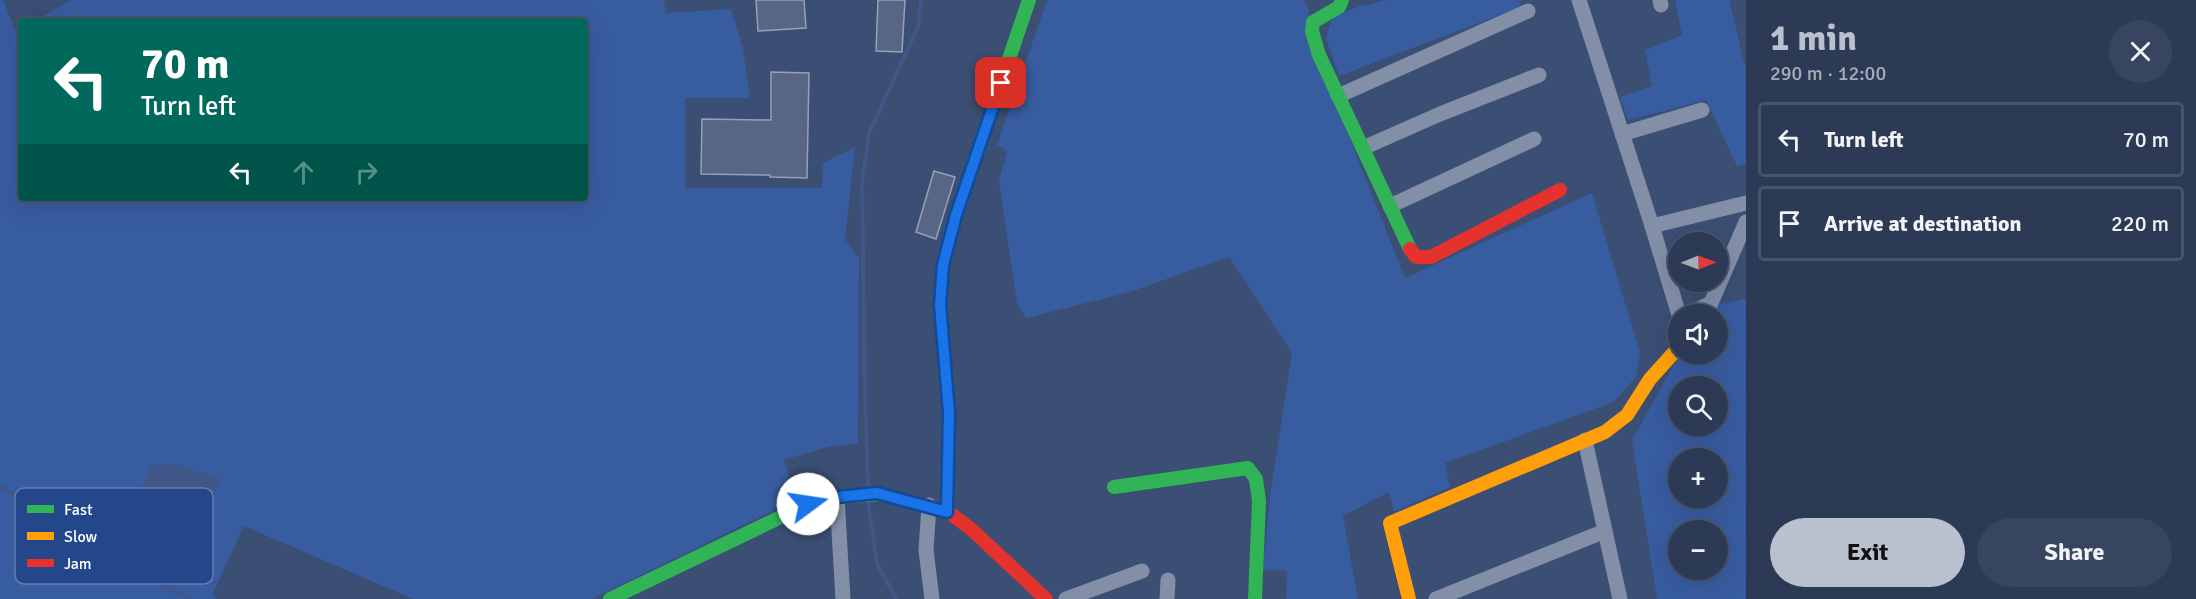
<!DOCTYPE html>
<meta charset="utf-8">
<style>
:root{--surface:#2c3a56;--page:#384560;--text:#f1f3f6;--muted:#a6adb9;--line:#48546c;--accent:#bac1ce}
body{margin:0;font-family:Signika,sans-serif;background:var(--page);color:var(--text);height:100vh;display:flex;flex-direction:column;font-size:22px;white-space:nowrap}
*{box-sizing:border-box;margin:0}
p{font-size:20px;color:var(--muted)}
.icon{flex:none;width:33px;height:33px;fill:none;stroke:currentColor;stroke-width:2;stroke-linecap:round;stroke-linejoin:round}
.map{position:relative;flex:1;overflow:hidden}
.sheet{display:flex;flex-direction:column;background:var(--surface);width:450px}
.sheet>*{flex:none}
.banner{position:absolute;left:18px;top:18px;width:570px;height:183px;border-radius:6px;box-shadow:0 6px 24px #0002,0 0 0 2px var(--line);background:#00695c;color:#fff;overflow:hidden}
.needle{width:39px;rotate:89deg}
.tools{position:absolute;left:1668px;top:232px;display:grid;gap:12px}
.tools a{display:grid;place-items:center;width:60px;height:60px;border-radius:50%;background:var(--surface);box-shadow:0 6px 24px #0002,0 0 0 2px var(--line);font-size:30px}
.pin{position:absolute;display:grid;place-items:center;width:51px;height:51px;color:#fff;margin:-26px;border-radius:12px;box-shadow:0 3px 9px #0006}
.me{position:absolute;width:66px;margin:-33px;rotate:76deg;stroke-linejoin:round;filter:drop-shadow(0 0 4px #0008)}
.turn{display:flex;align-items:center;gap:21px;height:126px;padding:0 24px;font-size:27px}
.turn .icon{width:78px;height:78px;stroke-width:2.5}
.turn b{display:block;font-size:42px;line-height:51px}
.lanes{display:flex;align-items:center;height:57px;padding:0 24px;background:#0003;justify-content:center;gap:30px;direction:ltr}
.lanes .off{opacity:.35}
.round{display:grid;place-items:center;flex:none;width:63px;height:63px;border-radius:32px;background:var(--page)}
.overview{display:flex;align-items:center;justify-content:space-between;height:102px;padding:0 24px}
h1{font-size:36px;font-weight:700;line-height:45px;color:var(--accent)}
.cta{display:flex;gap:12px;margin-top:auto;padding:12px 24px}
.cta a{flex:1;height:69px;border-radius:36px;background:var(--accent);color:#111;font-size:24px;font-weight:700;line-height:69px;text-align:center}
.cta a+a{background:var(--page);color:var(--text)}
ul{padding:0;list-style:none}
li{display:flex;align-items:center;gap:18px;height:75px;margin:0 12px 9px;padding:0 12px;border:3px solid var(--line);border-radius:6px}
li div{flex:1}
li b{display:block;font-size:22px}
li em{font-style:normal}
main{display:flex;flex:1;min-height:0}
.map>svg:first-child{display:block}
.green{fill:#385ca0;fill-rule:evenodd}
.water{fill:#405788}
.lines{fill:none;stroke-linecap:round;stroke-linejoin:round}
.stream{stroke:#405788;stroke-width:4}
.building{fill:#566684;stroke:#96a1b6;stroke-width:1.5}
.street{stroke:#828fa7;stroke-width:15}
.fast{stroke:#30b455;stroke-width:14}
.slow{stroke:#ff9f0a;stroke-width:14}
.jam{stroke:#e5322d;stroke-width:14}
.route-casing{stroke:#114b97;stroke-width:15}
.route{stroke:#1a73e8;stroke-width:10}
.key{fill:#24468a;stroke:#667ead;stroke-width:1.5}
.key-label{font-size:16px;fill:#fff}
</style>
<main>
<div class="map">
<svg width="1746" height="599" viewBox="0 0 1746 599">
<rect width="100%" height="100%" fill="#3b4e73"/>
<g class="green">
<path d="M0 0H3L16 32 21 29V198H585V21H35L71 0H664L666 13 731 9 743 48 750 98H685V188H822L823 163 855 147 845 239 859 258 858 443 828 447 784 460 795 500 592 599H413L244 526 212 595 216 599H0Z"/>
<path d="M1047 0H1304L1309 11 1308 33 1405 278 1592 193 1640 353 1636 377 1614 402 1445 463 1450 487 1394 512 1389 492 1343 516 1358 599H1286L1287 571 1263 570 1270 496 1292 353 1229 257 1130 292 1026 318 1017 304 999 181 1007 151 997 145Z"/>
<path d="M1386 0H1519L1521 7 1339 76 1326 39 1332 18 1357 7Z"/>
<path d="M1675 0H1729L1746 70V163L1737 166 1706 100 1628 120 1620 97 1652 86 1645 50 1682 35Z"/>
<path d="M1746 299V599H1657L1632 440 1680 354H1718V315H1684V312ZM1678 387H1718V426H1678ZM1678 459H1718V498H1678ZM1678 531H1718V570H1678Z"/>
</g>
<path class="water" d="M150 465H180L220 479 206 520 141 492Z"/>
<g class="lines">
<g class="stream">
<path d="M0 486 120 561 189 599"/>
<path d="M868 486 865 395 862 183 869 133 918 27 921 0"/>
<path d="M868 502 877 563 896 599"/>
</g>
</g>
<g class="building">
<path d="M756 0H804L806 28 758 31Z"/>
<path d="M878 0H905L902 52 876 51Z"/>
<path d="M771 72 809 73 807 178 770 177V175L701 174 702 119 771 120Z"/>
<path d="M934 171 955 177 936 239 916 232Z"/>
</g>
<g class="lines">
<g class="street">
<path d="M1579 0 1652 226 1679 315"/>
<path d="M1660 0 1661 5"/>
<path d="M1338 96 1528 11"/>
<path d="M1622 134 1702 110"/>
<path d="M1363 148 1440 114 1539 75"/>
<path d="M1390 206 1534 139"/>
<path d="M1652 226 1746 203"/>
<path d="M1686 315 1711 303 1746 222"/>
<path d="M1585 440 1620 599"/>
<path d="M837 497 843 599"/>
<path d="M929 505 926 550 932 599"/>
<path d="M1066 599 1142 571"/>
<path d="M1167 599 1168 580"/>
<path d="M1436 599 1605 531"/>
</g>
<g class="fast">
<path d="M1342 0 1339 7 1313 22 1312 31 1319 55 1410 249"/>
<path d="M1114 487 1248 468 1256 479 1259 501 1255 599"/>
<path d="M947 511 949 413 940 305 943 265 956 215 1029 0"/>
<path d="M610 599 808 504 837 497 881 494"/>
</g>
<path class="slow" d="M1409 599 1390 523 1605 432 1627 415 1650 379 1678 348V335"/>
<g class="jam">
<path d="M1410 249 1416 257H1431L1560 190"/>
<path d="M881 494 947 511 971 529 1046 599"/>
</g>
</g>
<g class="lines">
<defs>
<path id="route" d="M808 504 837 497 877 493 947 512 949 413 940 305 943 265 956 215 1001 83"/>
</defs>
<use href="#route" class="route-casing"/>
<use href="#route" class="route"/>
</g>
<rect x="15" y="488" width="198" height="96" rx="9" class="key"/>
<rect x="27" y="505" width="27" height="8" fill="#30b455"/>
<rect x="27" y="532" width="27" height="8" fill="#ff9f0a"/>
<rect x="27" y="559" width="27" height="8" fill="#e5322d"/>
<g class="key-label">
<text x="64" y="515">Fast</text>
<text x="64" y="542">Slow</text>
<text x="64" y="569">Jam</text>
</g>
</svg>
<div class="tools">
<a><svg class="needle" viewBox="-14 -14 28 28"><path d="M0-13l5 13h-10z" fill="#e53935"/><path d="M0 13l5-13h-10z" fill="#a6adb9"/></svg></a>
<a><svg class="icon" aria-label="sound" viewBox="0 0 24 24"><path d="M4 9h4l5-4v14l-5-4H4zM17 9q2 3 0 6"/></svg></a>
<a><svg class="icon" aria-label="search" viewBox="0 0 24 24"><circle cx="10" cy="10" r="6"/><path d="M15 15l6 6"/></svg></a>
<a>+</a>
<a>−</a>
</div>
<div class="pin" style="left:1001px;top:83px;background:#d93025"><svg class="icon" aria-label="arrive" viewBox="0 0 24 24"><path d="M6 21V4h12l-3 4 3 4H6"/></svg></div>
<svg class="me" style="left:808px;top:504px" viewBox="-20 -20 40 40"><circle r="19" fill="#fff"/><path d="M0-13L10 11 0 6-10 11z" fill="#1a73e8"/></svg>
<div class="banner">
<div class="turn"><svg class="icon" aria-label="left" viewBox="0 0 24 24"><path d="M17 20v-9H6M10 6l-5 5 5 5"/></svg><div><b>70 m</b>Turn left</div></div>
<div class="lanes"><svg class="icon" aria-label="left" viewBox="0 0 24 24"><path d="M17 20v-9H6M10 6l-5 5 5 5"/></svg><svg class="icon off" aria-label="ahead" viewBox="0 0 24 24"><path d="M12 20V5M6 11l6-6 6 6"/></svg><svg class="icon off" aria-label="right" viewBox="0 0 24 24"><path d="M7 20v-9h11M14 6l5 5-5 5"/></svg></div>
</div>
</div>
<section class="sheet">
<div class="overview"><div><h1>1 min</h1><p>290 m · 12:00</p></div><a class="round"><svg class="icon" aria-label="close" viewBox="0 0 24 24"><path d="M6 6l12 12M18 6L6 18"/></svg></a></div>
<ul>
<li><svg class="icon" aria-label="left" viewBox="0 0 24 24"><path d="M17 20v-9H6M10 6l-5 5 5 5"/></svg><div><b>Turn left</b></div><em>70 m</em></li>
<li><svg class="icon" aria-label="arrive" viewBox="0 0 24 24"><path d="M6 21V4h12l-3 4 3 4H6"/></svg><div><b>Arrive at destination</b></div><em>220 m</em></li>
</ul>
<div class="cta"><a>Exit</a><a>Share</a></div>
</section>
</main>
